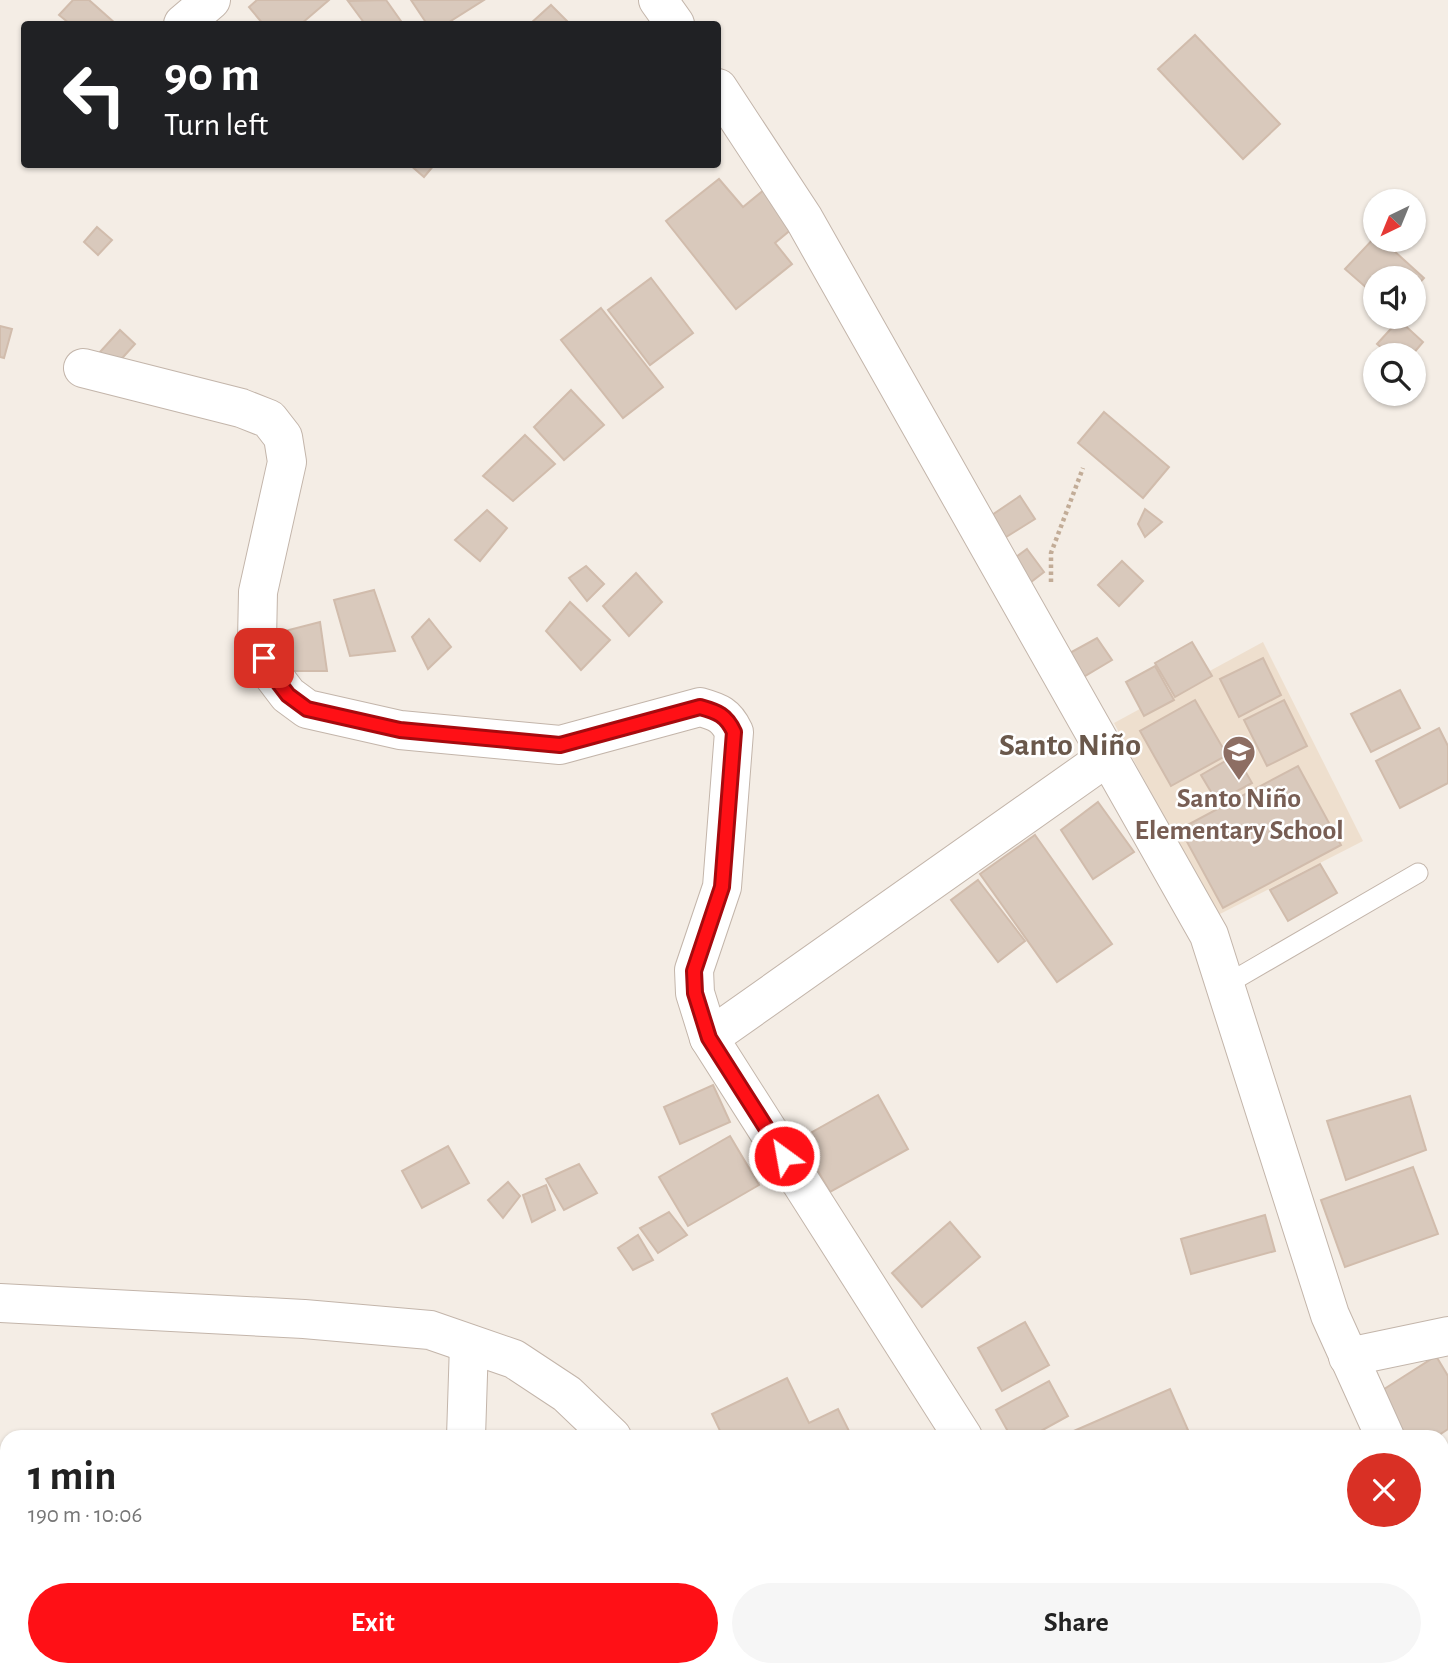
<!DOCTYPE html>
<meta charset="utf-8">
<style>
:root{--surface:#fff;--page:#f6f6f6;--text:#222;--muted:#767676;--accent:#ff1016}
body{margin:0;font-family:"Alegreya Sans",sans-serif;background:var(--page);color:var(--text);height:100vh;display:flex;flex-direction:column;font-size:26px;white-space:nowrap}
*{box-sizing:border-box;margin:0}
p{font-size:23px;color:var(--muted)}
.icon{flex:none;width:38px;height:38px;fill:none;stroke:currentColor;stroke-width:2;stroke-linecap:round;stroke-linejoin:round}
.map{position:relative;flex:1;overflow:hidden}
.sheet{position:absolute;left:0px;top:1430px;width:1449px;height:247px;display:flex;flex-direction:column;background:var(--surface);border-radius:21px 21px 0 0;box-shadow:0 2px 5px #0004}
.sheet>*{flex:none}
.top-card{position:absolute;left:21px;top:21px;width:700px;height:147px;border-radius:7px;box-shadow:0 2px 5px #0004;background:#202124;color:#fff;overflow:hidden}
.needle{width:46px;rotate:223deg}
.tools{position:absolute;left:1363px;top:189px;display:grid;gap:14px}
.tools a{display:grid;place-items:center;width:63px;height:63px;border-radius:50%;background:var(--surface);box-shadow:0 2px 5px #0004;font-size:35px}
.pin{position:absolute;display:grid;place-items:center;width:60px;height:60px;color:#fff;margin:-30px;border-radius:14px;box-shadow:0 4px 10px #0006}
.me{position:absolute;width:77px;margin:-38px;rotate:328deg;stroke-linejoin:round;filter:drop-shadow(0 0 5px #0008)}
.turn{display:flex;align-items:center;gap:24px;height:147px;padding:0 28px;font-size:32px}
.turn .icon{width:91px;height:91px;stroke-width:2.5}
.turn b{display:block;font-size:49px;line-height:60px}
.round{display:grid;place-items:center;flex:none;width:74px;height:74px;border-radius:37px;background:var(--page)}
.overview{display:flex;align-items:center;justify-content:space-between;height:119px;padding:0 28px}
h1{font-size:42px;font-weight:700;line-height:52px}
.cta{display:flex;gap:14px;margin-top:auto;padding:14px 28px}
.cta a{flex:1;height:80px;border-radius:42px;background:var(--accent);color:#fff;font-size:28px;font-weight:700;line-height:80px;text-align:center}
.cta a+a{background:var(--page);color:var(--text)}
.map>svg:first-child{display:block}
.education{fill:#eedfce}
.building{fill:#d9c9bc;stroke:#d1bcac;stroke-width:2}
.lines{fill:none;stroke-linecap:round;stroke-linejoin:round}
.service-casing{stroke:#c3b5aa;stroke-width:21}
.minor-casing{stroke:#c3b5aa;stroke-width:40}
.path{stroke:#c2ac97;stroke-width:4.5;stroke-dasharray:3.5 3.5;stroke-linecap:butt}
.service{stroke:#fff;stroke-width:19}
.minor{stroke:#fff;stroke-width:38}
.route-casing{stroke:#a60a0e;stroke-width:18}
.route{stroke:#ff1016;stroke-width:12}
.labels{text-anchor:middle;dominant-baseline:central;stroke-width:5;stroke-linejoin:round;paint-order:stroke}
.education-label{font-size:28px;font-weight:bold;fill:#785e54;stroke:#fff}
.quarter-label{font-size:32px;font-weight:bold;fill:#6a584b;stroke:#fff}
</style>
<div class="map">
<svg width="1448" height="1675" viewBox="0 0 1448 1675">
<rect width="100%" height="100%" fill="#f4ede5"/>
<path class="education" d="M1263 642 1363 841 1216 916 1114 723Z"/>
<g class="building">
<path d="M73 0H89L116 24H70L59 15Z"/>
<path d="M257 0H329L301 24H263L249 7Z"/>
<path d="M386 0 403 24H365L348 1Z"/>
<path d="M411 0H484L446 24H427Z"/>
<path d="M551 5 570 24H530Z"/>
<path d="M1195 35 1280 124 1243 159 1158 69Z"/>
<path d="M409 164H435L424 177Z"/>
<path d="M719 179 743 207 770 185 800 222 775 243 792 264 736 309 666 221Z"/>
<path d="M97 227 112 240 98 255 84 242Z"/>
<path d="M1376 236V240H1382L1424 278 1414 289V278H1376V296L1345 269Z"/>
<path d="M651 278 693 333 650 365 608 310Z"/>
<path d="M601 308 663 387 623 418 561 340Z"/>
<path d="M1399 320 1423 342 1412 355H1390L1377 344Z"/>
<path d="M0 326 12 329 4 358 0 357Z"/>
<path d="M120 330 135 344 115 366 100 352Z"/>
<path d="M571 390 604 425 564 460 534 427Z"/>
<path d="M1104 412 1169 467 1143 498 1078 443Z"/>
<path d="M525 435 555 464 513 501 483 476Z"/>
<path d="M1020 496 1035 519 1003 539 989 517Z"/>
<path d="M1145 509 1162 522 1145 537 1138 524Z"/>
<path d="M487 510 507 528 480 561 455 540Z"/>
<path d="M1027 549 1044 572 1022 589 1008 563Z"/>
<path d="M1122 561 1143 581 1119 606 1098 585Z"/>
<path d="M586 566 604 584 587 601 569 578Z"/>
<path d="M636 573 662 602 629 636 603 606Z"/>
<path d="M374 590 395 651 350 656 334 600Z"/>
<path d="M570 602 610 640 581 670 546 631Z"/>
<path d="M429 619 451 647 428 669 412 637Z"/>
<path d="M320 622 327 671H291L285 631Z"/>
<path d="M1097 638 1112 660 1080 679 1068 654Z"/>
<path d="M1192 642 1212 676 1175 697 1155 663Z"/>
<path d="M1263 658 1281 695 1239 717 1220 679Z"/>
<path d="M1155 666 1174 700 1144 716 1126 682Z"/>
<path d="M1400 690 1420 728 1371 752 1351 714Z"/>
<path d="M1195 700 1227 755 1171 786 1140 731Z"/>
<path d="M1284 700 1307 746 1267 766 1244 720Z"/>
<path d="M1439 728 1448 746V783L1400 808 1376 761Z"/>
<path d="M1236 755 1252 783 1217 802 1201 775Z"/>
<path d="M1298 766 1341 845 1223 908 1180 829Z"/>
<path d="M1098 802 1134 852 1093 879 1061 830Z"/>
<path d="M1035 835 1112 944 1057 982 980 874Z"/>
<path d="M1320 864 1337 893 1288 921 1270 890Z"/>
<path d="M978 880 1025 941 998 962 951 900Z"/>
<path d="M713 1085 730 1122 680 1144 664 1107Z"/>
<path d="M878 1095 908 1149 830 1192 800 1139Z"/>
<path d="M1410 1096 1426 1150 1346 1180 1327 1121Z"/>
<path d="M730 1136 759 1185 688 1226 659 1177Z"/>
<path d="M448 1146 469 1183 422 1208 402 1171Z"/>
<path d="M579 1164 597 1193 564 1210 546 1179Z"/>
<path d="M1413 1167 1438 1234 1345 1267 1321 1200Z"/>
<path d="M508 1182 520 1196 503 1218 488 1200Z"/>
<path d="M546 1185 555 1210 532 1222 523 1195Z"/>
<path d="M669 1212 687 1235 658 1253 640 1228Z"/>
<path d="M1265 1215 1275 1251 1191 1274 1181 1239Z"/>
<path d="M950 1222 980 1257 922 1307 892 1273Z"/>
<path d="M638 1235 653 1260 633 1270 618 1248Z"/>
<path d="M1025 1322 1049 1365 1002 1391 978 1348Z"/>
<path d="M1436 1356 1448 1376V1429L1436 1437H1406L1378 1393Z"/>
<path d="M787 1378 809 1423 838 1409 852 1437H723L712 1414Z"/>
<path d="M1049 1381 1068 1416 1030 1437H1011L996 1410Z"/>
<path d="M1170 1389 1191 1437H1060Z"/>
<path d="M1448 1617V1655L1442 1649V1624Z"/>
<path d="M1137 1670H1162L1166 1675H1129Z"/>
<path d="M1172 1670H1190L1192 1672 1174 1675Z"/>
<path d="M1205 1670H1223L1225 1671 1221 1675H1200Z"/>
<path d="M1229 1670H1253L1258 1675H1233Z"/>
<path d="M1364 1670H1381L1386 1675H1358Z"/>
<path d="M1385 1670H1416L1410 1675H1390Z"/>
</g>
<g class="lines">
<defs>
<path id="service" d="M1227 984 1418 873"/>
<g id="minor">
<path d="M658 0 675 24"/>
<path d="M183 24 211 0"/>
<path d="M718 88 804 219 1209 935 1330 1315 1385 1437"/>
<path d="M83 368 241 408 269 419 283 437 287 462 258 592 257 641 272 674 288 695 307 709 400 730 560 745 700 707C718 712 726 715 734 732L722 887 694 970 695 993 709 1038"/>
<path d="M0 1303 304 1319 430 1330 514 1359 567 1394 612 1437"/>
<path d="M1348 1357 1448 1336"/>
<path d="M466 1437 469 1344"/>
<path d="M963 1437 709 1038 1107 757"/>
<path d="M1442 1521 1448 1527"/>
<path d="M1442 1561 1448 1555"/>
<path d="M749 1670 752 1675"/>
<path d="M1105 1670 1108 1675"/>
</g>
</defs>
<use href="#service" class="service-casing"/>
<use href="#minor" class="minor-casing"/>
<path class="path" d="M1051 582V553L1083 468"/>
<use href="#service" class="service"/>
<use href="#minor" class="minor"/>
</g>
<g class="lines">
<defs>
<path id="route" d="M264 658 272 674 288 695 307 709 400 730 560 745 700 707C718 712 726 715 734 732L722 887 694 971 695 993 709 1038 784 1156"/>
</defs>
<use href="#route" class="route-casing"/>
<use href="#route" class="route"/>
</g>
<defs>
<symbol id="school-pin" viewBox="-11 -11 22 30"><path d="M0 17L-7.5 6A9.5 9.5 0 1 1 7.5 6Z" fill="#8d6e63" stroke="#fff"/><path d="M0-5L7-2L0 1L-7-2ZM-4 1L0 2.5L4 1V4Q0 6-4 4Z" fill="#fff"/></symbol>
</defs>
<g fill-rule="evenodd">
<use href="#school-pin" x="1220" y="733" width="38" height="52"/>
</g>
<g class="labels">
<g class="education-label">
<text x="1239" y="799">Santo Niño<tspan x="1239" dy="32">Elementary School</tspan></text>
</g>
<g class="quarter-label">
<text x="1070" y="745">Santo Niño</text>
</g>
</g>
</svg>
<div class="tools">
<a><svg class="needle" viewBox="-14 -14 28 28"><path d="M0-13l5 13h-10z" fill="#e53935"/><path d="M0 13l5-13h-10z" fill="#767676"/></svg></a>
<a><svg class="icon" aria-label="sound" viewBox="0 0 24 24"><path d="M4 9h4l5-4v14l-5-4H4zM17 9q2 3 0 6"/></svg></a>
<a><svg class="icon" aria-label="search" viewBox="0 0 24 24"><circle cx="10" cy="10" r="6"/><path d="M15 15l6 6"/></svg></a>
</div>
<div class="pin" style="left:264px;top:658px;background:#d93025"><svg class="icon" aria-label="arrive" viewBox="0 0 24 24"><path d="M6 21V4h12l-3 4 3 4H6"/></svg></div>
<svg class="me" style="left:784px;top:1156px" viewBox="-20 -20 40 40"><circle r="17" fill="#ff1016" stroke="#fff" stroke-width="3"/><path d="M0-11L8 9 0 5-8 9z" fill="#fff"/></svg>
<div class="top-card">
<div class="turn"><svg class="icon" aria-label="left" viewBox="0 0 24 24"><path d="M17 20v-9H6M10 6l-5 5 5 5"/></svg><div><b>90 m</b>Turn left</div></div>
</div>
<section class="sheet">
<div class="overview"><div><h1>1 min</h1><p>190 m · 10:06</p></div><a class="round" style="background:#d93025;color:#fff"><svg class="icon" aria-label="close" viewBox="0 0 24 24"><path d="M6 6l12 12M18 6L6 18"/></svg></a></div>
<div class="cta"><a>Exit</a><a>Share</a></div>
</section>
</div>
